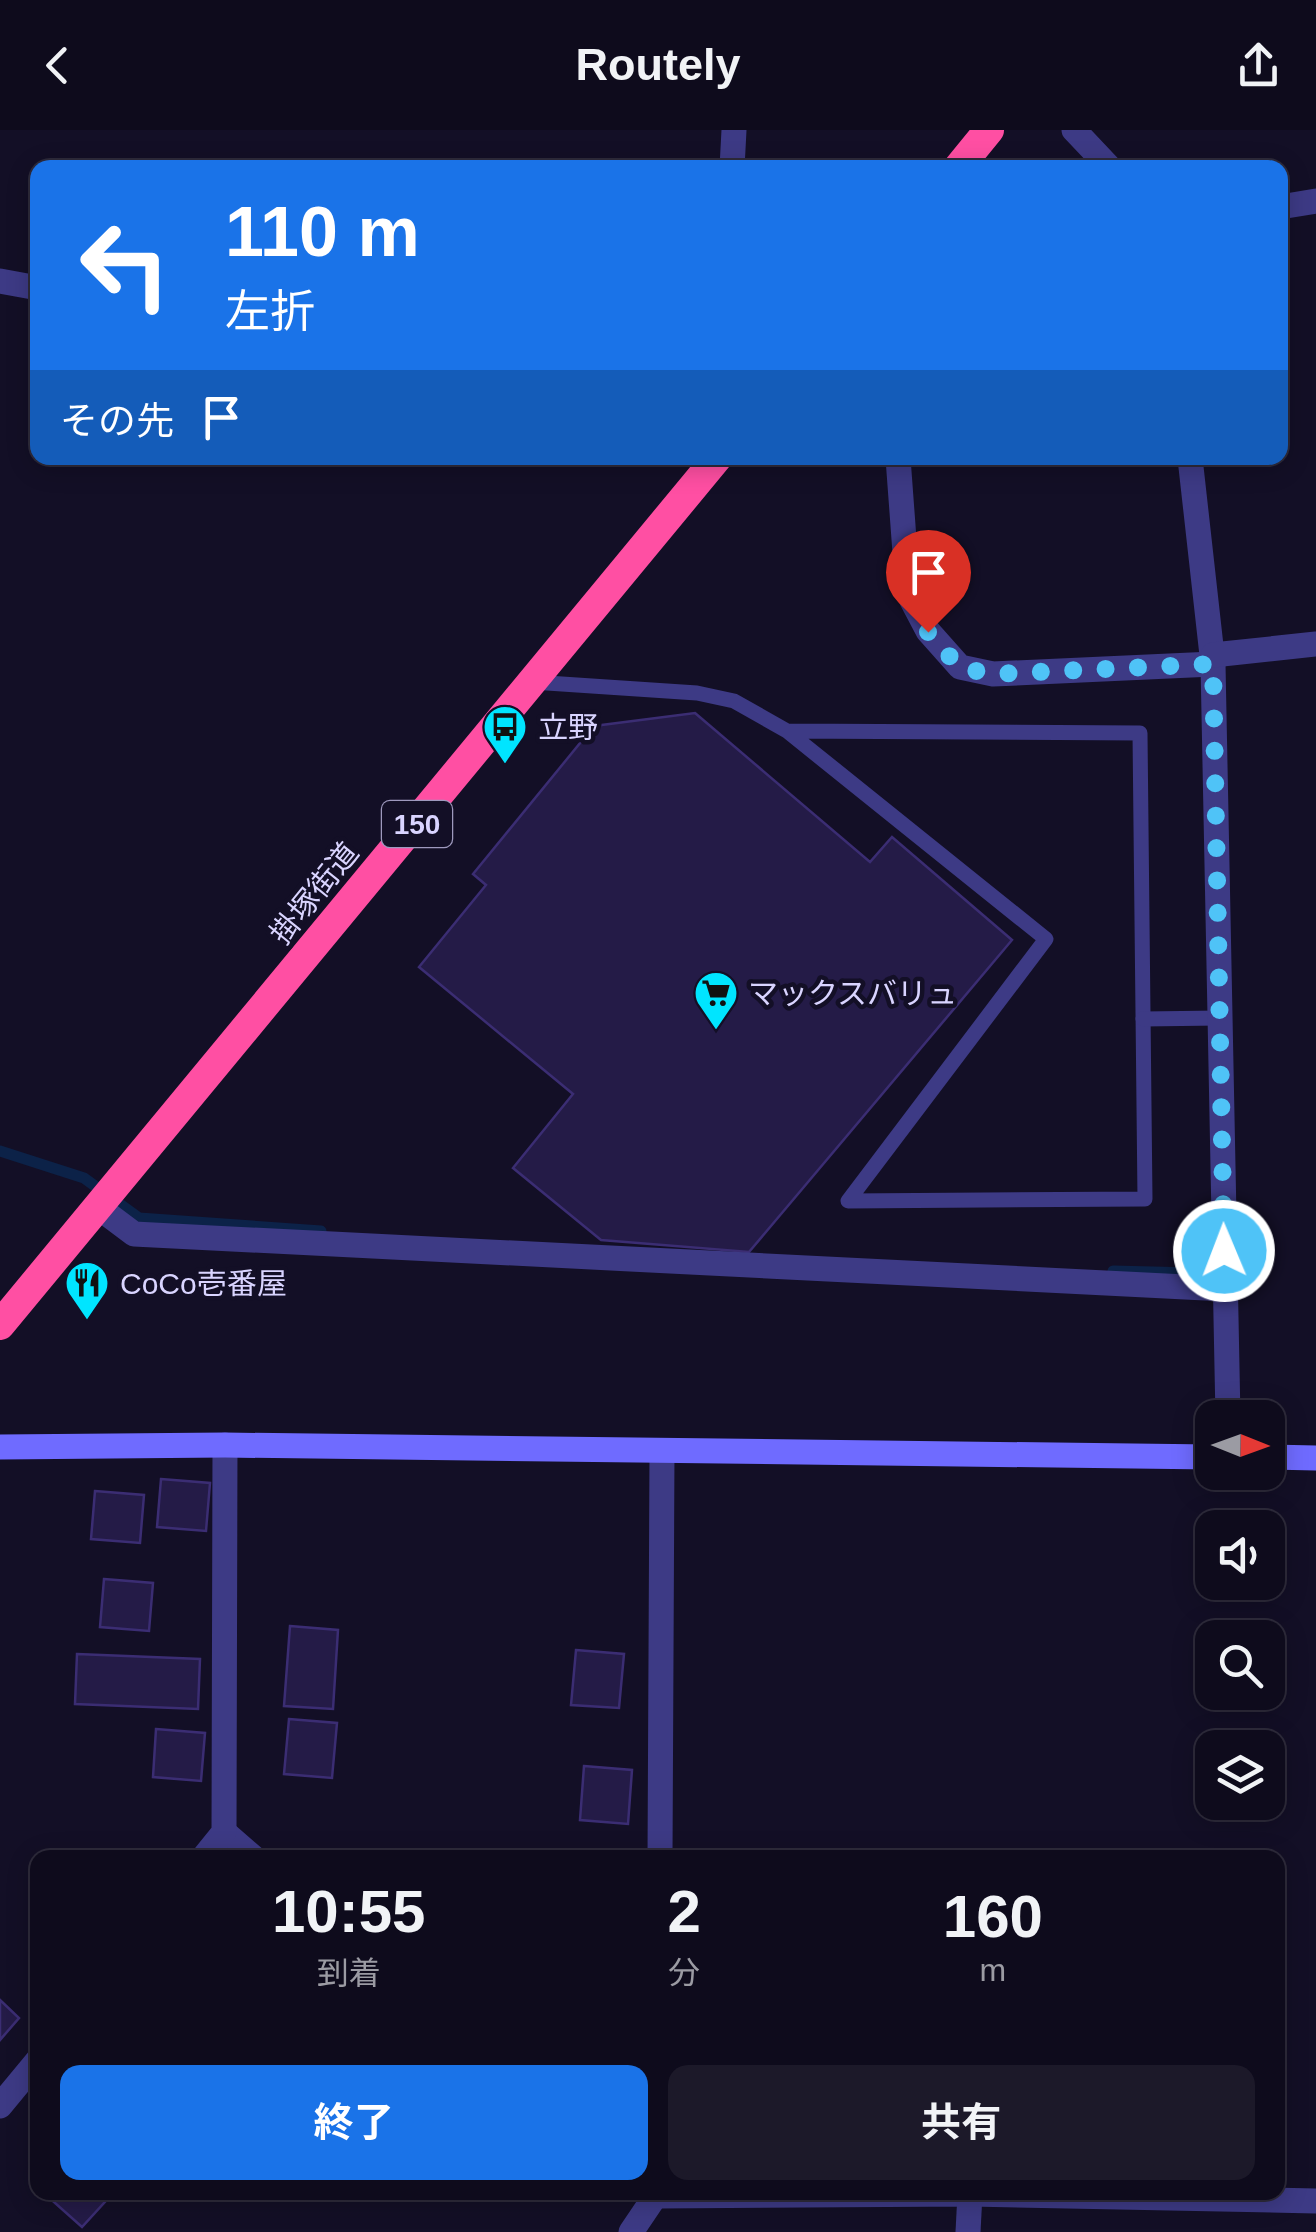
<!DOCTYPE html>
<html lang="ja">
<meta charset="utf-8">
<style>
:root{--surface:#0e0b1c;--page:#1c1929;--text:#f1f3f6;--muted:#9b9ba3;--line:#2e2b3b;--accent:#1a73e8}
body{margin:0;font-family:Helvetica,"Noto Sans JP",sans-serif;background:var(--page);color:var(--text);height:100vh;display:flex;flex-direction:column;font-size:38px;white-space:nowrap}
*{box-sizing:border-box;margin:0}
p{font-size:32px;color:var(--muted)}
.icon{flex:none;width:55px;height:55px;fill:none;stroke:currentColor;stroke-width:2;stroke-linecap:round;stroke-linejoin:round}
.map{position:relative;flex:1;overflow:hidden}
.drawer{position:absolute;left:30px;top:1720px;width:1255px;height:350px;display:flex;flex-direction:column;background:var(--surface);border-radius:20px;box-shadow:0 5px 25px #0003,0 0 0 2px var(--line)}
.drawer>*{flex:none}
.banner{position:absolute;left:30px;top:30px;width:1258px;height:305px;border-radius:20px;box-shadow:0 5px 25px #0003,0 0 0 2px var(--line);background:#1a73e8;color:#fff;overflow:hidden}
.needle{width:65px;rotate:91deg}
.controls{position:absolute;left:1195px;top:1270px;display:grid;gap:20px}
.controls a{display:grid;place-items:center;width:90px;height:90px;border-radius:20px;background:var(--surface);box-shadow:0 5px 25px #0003,0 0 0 2px var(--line);font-size:50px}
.pin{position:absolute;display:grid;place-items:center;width:85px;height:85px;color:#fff;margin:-102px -42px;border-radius:50% 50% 50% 0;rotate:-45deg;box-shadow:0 0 10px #0007}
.pin .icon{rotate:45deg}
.me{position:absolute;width:110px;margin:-55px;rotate:359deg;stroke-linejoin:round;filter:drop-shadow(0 0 8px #0008)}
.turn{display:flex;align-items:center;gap:35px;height:210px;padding:0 30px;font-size:45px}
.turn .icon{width:130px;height:130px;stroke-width:2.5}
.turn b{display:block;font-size:70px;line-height:85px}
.then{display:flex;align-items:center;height:95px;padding:0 30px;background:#0003;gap:20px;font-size:38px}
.eta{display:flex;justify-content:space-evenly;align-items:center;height:170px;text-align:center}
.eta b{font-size:60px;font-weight:700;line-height:70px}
.cta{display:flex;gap:20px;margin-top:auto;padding:20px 30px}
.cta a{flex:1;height:115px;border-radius:20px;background:var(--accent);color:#fff;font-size:40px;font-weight:700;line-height:115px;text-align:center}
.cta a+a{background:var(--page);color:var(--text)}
header{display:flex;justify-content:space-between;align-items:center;height:130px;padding:0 30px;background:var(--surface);font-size:45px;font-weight:700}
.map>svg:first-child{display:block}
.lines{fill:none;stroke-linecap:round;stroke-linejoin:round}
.stream{stroke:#0c2248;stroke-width:11}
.building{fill:#241b47;stroke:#3b2d73;stroke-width:2.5}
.lane{stroke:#3d3a85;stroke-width:15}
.street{stroke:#3d3a85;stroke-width:25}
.secondary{stroke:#6f6bff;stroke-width:25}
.highway{stroke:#ff4fa3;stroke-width:30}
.route{stroke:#4fc3f7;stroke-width:18;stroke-dasharray:0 32.4}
.labels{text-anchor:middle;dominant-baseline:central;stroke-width:9;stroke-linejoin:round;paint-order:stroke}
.shield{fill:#130f26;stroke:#9e99be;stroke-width:2.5}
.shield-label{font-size:28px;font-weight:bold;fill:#d9d4ff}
.poi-label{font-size:30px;fill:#d9d4ff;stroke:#130f26;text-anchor:start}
.street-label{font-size:30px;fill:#d9d4ff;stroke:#130f26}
</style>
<header><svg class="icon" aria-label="back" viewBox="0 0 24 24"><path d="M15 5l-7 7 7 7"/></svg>Routely<svg class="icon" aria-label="share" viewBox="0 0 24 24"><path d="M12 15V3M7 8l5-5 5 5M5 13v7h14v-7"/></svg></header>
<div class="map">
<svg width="1316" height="2102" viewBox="0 0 1316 2102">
<rect width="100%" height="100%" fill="#130f26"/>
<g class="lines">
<g class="stream">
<path d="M0 1021 84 1048 139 1088 321 1101"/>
<path d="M1113 1141 1194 1143"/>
</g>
</g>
<g class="building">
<path d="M695 583 870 732 892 707 1012 810 749 1122 601 1110 513 1038 573 964 419 837 486 755 473 744 594 596Z"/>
<path d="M161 1349 210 1353 206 1401 157 1397Z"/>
<path d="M95 1361 144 1365 140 1413 91 1409Z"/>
<path d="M104 1449 153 1453 149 1501 100 1497Z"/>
<path d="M290 1496 338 1500 333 1579 284 1576Z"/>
<path d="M576 1520 624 1524 619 1578 571 1575Z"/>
<path d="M77 1524 200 1529 198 1579 75 1574Z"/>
<path d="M289 1589 337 1593 332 1648 284 1644Z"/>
<path d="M156 1599 205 1603 201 1651 153 1647Z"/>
<path d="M584 1636 632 1640 628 1694 580 1690Z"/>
<path d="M559 1722 607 1726V1728H559Z"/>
<path d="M0 1870 19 1888 0 1910Z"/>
<path d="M49 2062H114L82 2097 46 2065Z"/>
</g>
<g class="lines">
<g class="lane">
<path d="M532 552 697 563 734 571 787 601 1140 603 1145 1069 848 1071 1046 809 787 601"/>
<path d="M1143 889 1220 888"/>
</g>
<g class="street">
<path d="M1074 0 1110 38"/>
<path d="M732 38 734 0"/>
<path d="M1280 77 1316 71"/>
<path d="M0 151 38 158"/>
<path d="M898 328 908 463 928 501 960 537 993 544 1213 534"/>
<path d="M1190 328 1213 534 1228 1288"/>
<path d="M1213 525 1316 514"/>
<path d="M98 1077 134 1104 1225 1159"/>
<path d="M224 1702 254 1728"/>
<path d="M203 1728 224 1702 225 1315"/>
<path d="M660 1728 662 1322"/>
<path d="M0 1976 38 1930"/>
<path d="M654 2062 658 2066 970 2064 1316 2071"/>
<path d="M631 2102 658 2062"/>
<path d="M968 2102 970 2064"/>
</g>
<g class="secondary">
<path d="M0 1317 225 1315 1212 1327"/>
<path d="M1268 1327 1316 1328"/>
</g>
<g class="highway">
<path d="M958 38 989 0"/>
<path d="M0 1195 717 328"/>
</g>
</g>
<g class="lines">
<path class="route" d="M928 502 960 538 993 544 1213 534 1224 1121"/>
</g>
<defs>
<symbol id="bus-pin" viewBox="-11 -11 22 30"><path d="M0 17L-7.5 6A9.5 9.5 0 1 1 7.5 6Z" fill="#00e5ff" stroke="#130f26"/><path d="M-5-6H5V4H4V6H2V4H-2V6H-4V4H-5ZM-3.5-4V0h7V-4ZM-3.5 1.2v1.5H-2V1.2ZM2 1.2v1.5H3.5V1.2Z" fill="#111"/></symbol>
<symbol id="supermarket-pin" viewBox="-11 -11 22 30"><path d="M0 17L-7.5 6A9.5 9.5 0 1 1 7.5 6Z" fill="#00e5ff" stroke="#130f26"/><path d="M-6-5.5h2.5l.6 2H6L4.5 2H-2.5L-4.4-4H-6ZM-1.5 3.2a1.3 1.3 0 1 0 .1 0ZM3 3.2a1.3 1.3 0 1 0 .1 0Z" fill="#111"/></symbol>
<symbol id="restaurant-pin" viewBox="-11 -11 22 30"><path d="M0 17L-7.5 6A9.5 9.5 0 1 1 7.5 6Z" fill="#00e5ff" stroke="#130f26"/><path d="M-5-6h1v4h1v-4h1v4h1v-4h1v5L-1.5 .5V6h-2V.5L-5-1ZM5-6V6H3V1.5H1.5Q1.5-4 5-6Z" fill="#111"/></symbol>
</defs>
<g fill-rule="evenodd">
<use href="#bus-pin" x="480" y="572" width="50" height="68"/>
<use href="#supermarket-pin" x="691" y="838" width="50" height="68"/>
<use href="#restaurant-pin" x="62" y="1128" width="50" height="68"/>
</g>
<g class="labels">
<rect class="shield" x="382" y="671" width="70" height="46" rx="8"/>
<g class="shield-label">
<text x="417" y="694">150</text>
</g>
<g class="poi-label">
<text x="538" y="597">立野</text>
<text x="748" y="863">マックスバリュ</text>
<text x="120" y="1153">CoCo壱番屋</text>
</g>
<g class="street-label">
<text transform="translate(314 763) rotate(-51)">掛塚街道</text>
</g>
</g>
</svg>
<div class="controls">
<a><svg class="needle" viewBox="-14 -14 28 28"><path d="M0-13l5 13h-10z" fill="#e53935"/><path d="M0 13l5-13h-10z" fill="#9b9ba3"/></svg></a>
<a><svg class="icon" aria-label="sound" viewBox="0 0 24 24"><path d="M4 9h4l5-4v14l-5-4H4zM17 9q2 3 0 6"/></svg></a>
<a><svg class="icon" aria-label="search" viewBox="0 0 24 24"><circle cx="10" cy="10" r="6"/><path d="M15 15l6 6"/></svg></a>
<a><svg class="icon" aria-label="layers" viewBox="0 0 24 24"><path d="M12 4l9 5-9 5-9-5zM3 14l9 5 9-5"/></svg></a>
</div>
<div class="pin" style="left:928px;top:502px;background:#d93025"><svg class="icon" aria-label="arrive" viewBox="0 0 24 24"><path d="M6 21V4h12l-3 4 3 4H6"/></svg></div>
<svg class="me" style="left:1224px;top:1121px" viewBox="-20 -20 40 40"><circle r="17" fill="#4fc3f7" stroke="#fff" stroke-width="3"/><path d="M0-11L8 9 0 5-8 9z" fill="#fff"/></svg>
<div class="banner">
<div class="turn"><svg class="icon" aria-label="left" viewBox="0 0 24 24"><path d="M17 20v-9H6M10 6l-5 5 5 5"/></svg><div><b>110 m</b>左折</div></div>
<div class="then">その先<svg class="icon" aria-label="arrive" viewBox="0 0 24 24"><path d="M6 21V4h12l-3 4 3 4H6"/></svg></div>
</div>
<section class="drawer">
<div class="eta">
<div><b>10:55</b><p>到着</p></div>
<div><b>2</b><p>分</p></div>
<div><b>160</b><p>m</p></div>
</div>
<div class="cta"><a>終了</a><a>共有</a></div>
</section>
</div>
